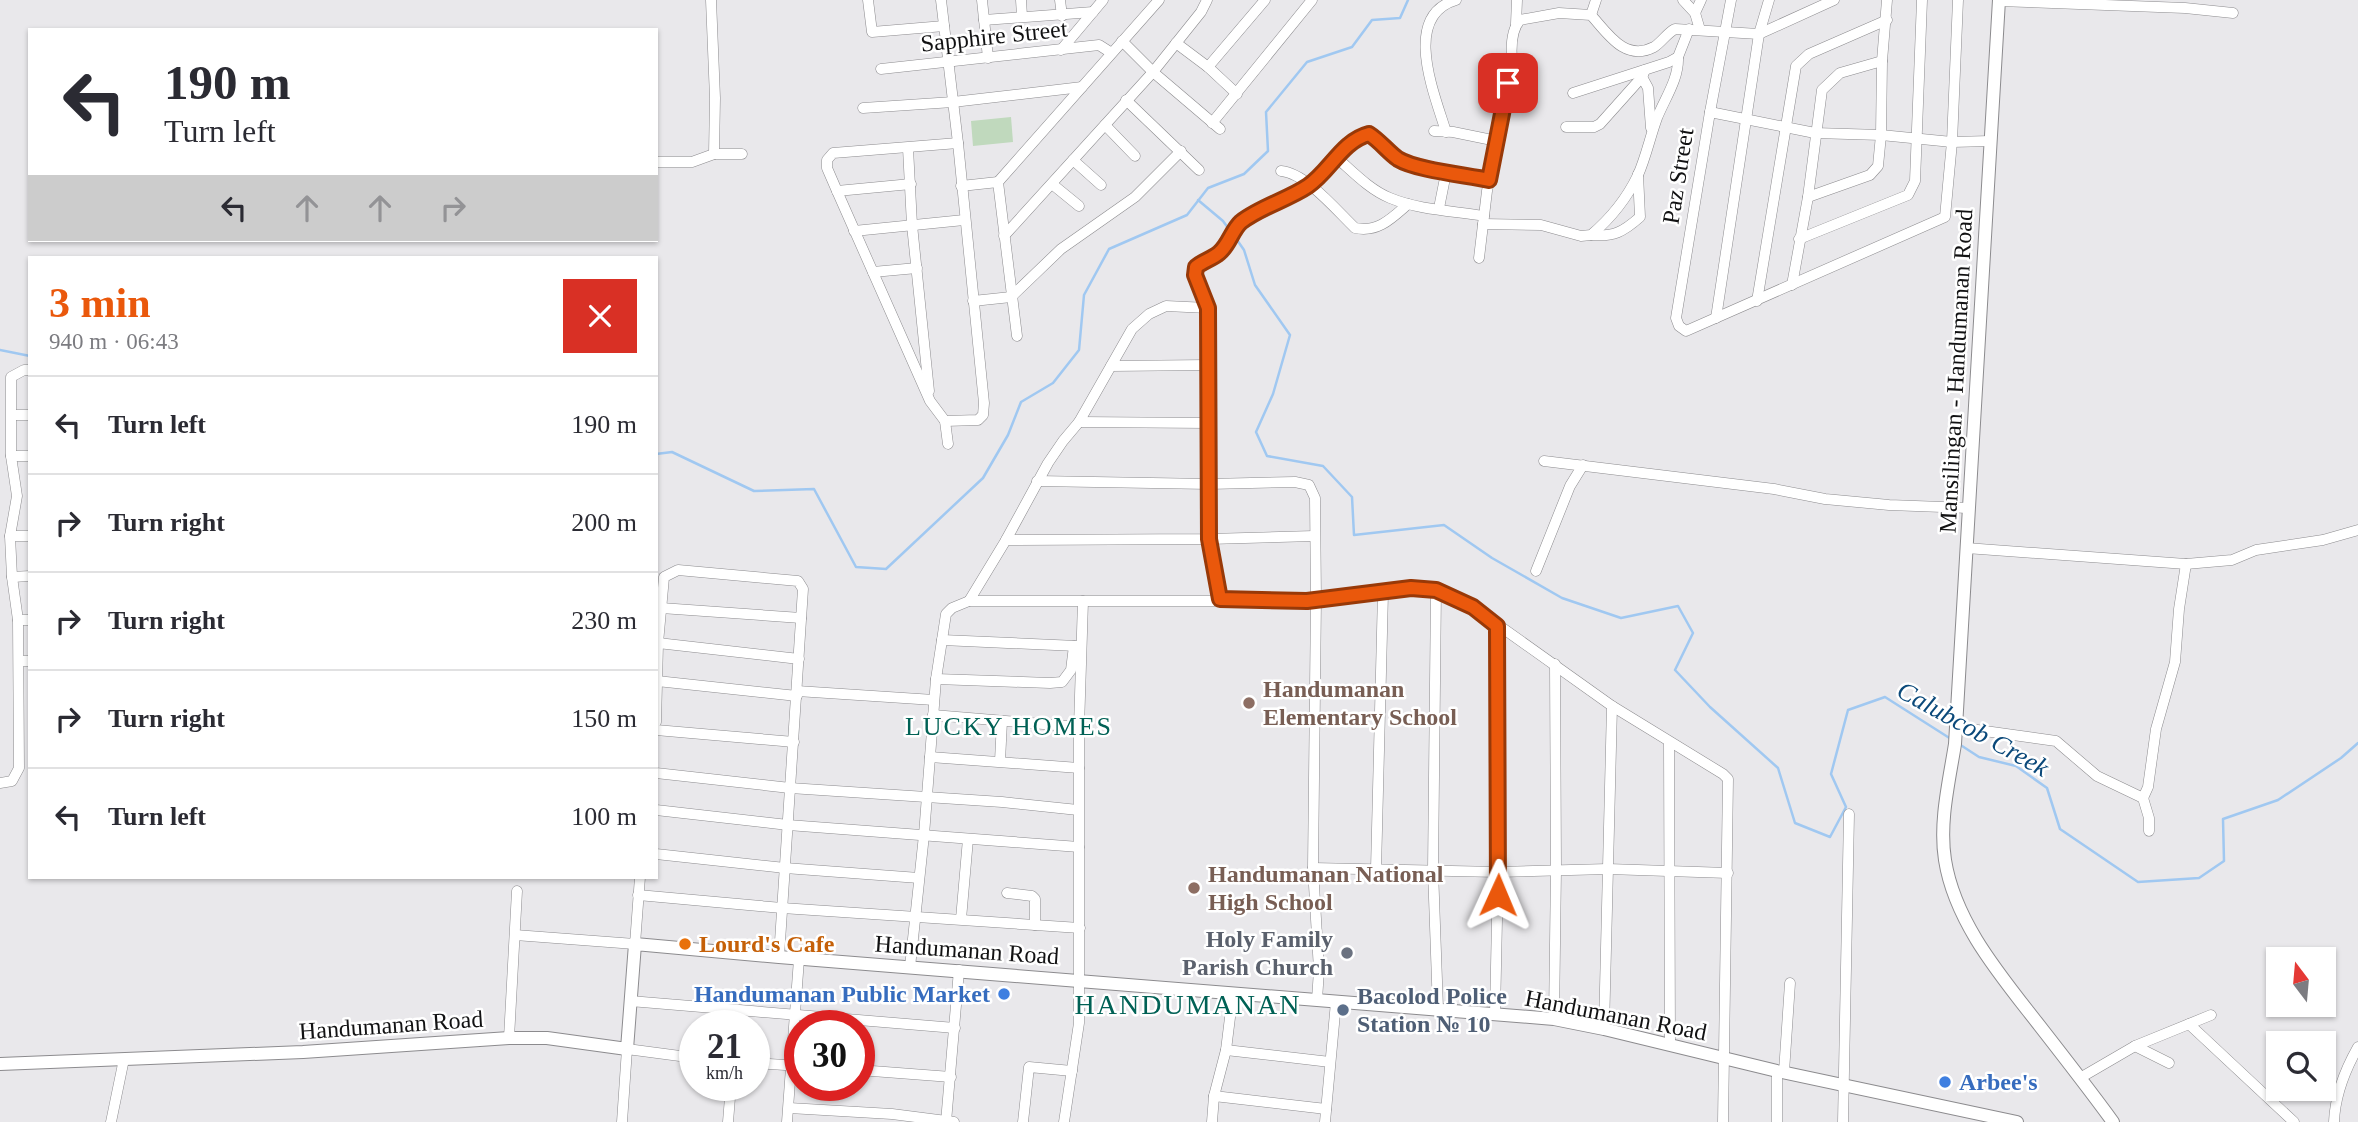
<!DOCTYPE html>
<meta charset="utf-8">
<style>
:root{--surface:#fff;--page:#f2f2f3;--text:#2b2b33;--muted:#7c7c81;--line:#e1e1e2;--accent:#ea580c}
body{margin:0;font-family:Georgia,serif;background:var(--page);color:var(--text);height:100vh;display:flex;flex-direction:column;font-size:26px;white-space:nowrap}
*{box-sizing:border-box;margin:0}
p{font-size:23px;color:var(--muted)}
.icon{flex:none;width:38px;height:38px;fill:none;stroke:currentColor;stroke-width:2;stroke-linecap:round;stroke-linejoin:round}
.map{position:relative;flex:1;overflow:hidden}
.sheet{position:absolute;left:28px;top:256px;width:630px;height:623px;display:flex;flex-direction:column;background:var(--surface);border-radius:0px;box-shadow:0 2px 5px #0004}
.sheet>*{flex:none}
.hud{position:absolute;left:28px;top:28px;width:630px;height:214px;border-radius:0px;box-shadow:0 2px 5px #0004;background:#fff;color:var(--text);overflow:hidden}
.needle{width:46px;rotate:344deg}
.controls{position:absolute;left:2266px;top:947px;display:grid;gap:14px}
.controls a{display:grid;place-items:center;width:70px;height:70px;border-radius:0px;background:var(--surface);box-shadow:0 2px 5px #0004;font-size:35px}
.speed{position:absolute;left:679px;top:1010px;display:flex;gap:14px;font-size:35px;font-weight:700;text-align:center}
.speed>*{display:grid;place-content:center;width:91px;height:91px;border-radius:50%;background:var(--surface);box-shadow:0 2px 5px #0004;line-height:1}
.speed small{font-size:18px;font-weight:400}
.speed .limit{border:10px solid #d22;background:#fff;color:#111}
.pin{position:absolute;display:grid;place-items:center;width:60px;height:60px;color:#fff;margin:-30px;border-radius:14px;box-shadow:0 4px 10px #0006}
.me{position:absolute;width:77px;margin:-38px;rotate:1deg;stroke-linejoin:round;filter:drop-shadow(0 0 5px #0008)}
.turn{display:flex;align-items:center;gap:24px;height:147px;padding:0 21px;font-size:32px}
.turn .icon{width:91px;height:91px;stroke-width:2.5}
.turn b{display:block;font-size:49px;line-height:60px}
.lanes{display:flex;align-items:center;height:66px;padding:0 21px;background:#0003;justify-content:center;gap:35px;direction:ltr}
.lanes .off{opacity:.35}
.round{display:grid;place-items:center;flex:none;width:74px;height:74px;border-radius:0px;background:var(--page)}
.overview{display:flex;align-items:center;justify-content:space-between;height:119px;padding:0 21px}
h1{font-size:42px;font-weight:700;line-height:52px;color:var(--accent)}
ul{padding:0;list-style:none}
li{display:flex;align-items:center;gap:21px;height:98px;padding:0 21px;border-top:2px solid var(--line)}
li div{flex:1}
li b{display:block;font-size:26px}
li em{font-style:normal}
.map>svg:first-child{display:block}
.green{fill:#c0d9bd}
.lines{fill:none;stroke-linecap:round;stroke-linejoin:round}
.stream{stroke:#a0c8f1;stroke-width:2.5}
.minor-casing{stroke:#8c8b8e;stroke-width:11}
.tertiary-casing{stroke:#8c8b8e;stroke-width:14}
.minor{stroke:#fff;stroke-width:10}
.tertiary{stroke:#fff;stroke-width:12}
.route-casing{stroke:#983908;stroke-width:18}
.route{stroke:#ea580c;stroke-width:12}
.education-dot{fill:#8d6e63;stroke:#fff;stroke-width:2.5}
.food-dot{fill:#e8710a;stroke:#fff;stroke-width:2.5}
.worship-dot{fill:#6b7280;stroke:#fff;stroke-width:2.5}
.shop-dot{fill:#3f7fe0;stroke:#fff;stroke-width:2.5}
.service-dot{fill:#5c6f8a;stroke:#fff;stroke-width:2.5}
.labels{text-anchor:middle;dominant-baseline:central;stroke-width:5;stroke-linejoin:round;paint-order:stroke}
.street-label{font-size:24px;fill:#121213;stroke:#fff}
.education-label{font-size:24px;font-weight:bold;fill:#785e54;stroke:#fff;text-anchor:start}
.worship-label{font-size:24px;font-weight:bold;fill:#5b616d;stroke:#fff;text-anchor:end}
.food-label{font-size:24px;font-weight:bold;fill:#c56008;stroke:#fff;text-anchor:start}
.shop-label{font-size:24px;font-weight:bold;fill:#366cbe;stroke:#fff;text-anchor:end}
.service-label{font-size:24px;font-weight:bold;fill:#4e5e75;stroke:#fff;text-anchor:start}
.neighbourhood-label{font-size:26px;letter-spacing:2px;fill:#006155;stroke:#fff}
.water-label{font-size:26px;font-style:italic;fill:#0b497a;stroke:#fff}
.quarter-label{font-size:28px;letter-spacing:2px;fill:#006155;stroke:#fff}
</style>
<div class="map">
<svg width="2358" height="1122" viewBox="0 0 2358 1122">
<rect width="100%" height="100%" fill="#e9e8eb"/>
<path class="green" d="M1011 117 1013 142 973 146 971 121Z"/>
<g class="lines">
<g class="stream">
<path d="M1198 200 1223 221 1231 232"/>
<path d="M1235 237 1244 250 1255 285 1290 335 1273 394 1256 432 1267 456 1323 466 1352 497 1354 535 1444 525 1492 558 1562 598 1621 618 1678 606 1693 633 1675 670 1710 707 1778 768 1795 823 1830 837 1846 807 1831 774 1848 710 1885 697 1951 739"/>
<path d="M0 350 30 356"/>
<path d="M656 454 672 452 754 491 814 489 856 567 886 569 983 478 1008 435 1021 402 1053 383 1079 350 1084 295 1109 249 1187 215 1208 188 1244 174 1268 151 1266 112 1307 62 1352 47 1372 20 1400 18 1408 0"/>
<path d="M1959 744 1979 757 2016 766 2047 788 2060 829 2138 882 2199 878 2224 861 2223 819 2278 800 2341 758 2358 743"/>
</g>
<defs>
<g id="minor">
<path d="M711 0 715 98 714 154H742"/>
<path d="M868 0 872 32 944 26"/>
<path d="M941 0 958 143 984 403 983 415 978 420 945 421"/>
<path d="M982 0 988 58"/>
<path d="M1021 0 1022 16"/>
<path d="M1060 0 1062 16"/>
<path d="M1683 0 1695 13 1700 30"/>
<path d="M1731 0 1710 112 1676 318 1679 326 1686 331 1945 217 1952 142 1958 0"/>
<path d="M1999 1 2185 8 2233 13"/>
<path d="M1695 13 1701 0"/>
<path d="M1591 15 1596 0"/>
<path d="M984 20 1093 12"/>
<path d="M1516 24 1517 0"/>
<path d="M1122 41 1153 72 1220 129"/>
<path d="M1176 43 1208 67 1237 94"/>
<path d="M1061 50 1103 0"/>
<path d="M1208 67 1265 0"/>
<path d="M881 69 1099 45 1110 52"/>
<path d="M1642 77 1648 88 1651 128"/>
<path d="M1573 93 1669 62 1678 57 1689 29"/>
<path d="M1126 100 1199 170"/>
<path d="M863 108 953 102 1082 87"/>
<path d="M1710 112 1815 133 1881 135 1952 142 1990 141"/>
<path d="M1212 123 1312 0"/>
<path d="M1105 125 1135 156"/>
<path d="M1566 127H1594L1600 124 1642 77 1645 70"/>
<path d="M1434 131 1453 132 1497 141"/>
<path d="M1446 132C1435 95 1401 16 1456 0"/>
<path d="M908 148 912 225 929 391"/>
<path d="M1337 158C1353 172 1370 190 1390 198 1419 210 1454 211 1484 216"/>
<path d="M1073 160 1101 185"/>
<path d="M656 162H692L714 154"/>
<path d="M1281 171C1306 173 1337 211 1355 228 1378 233 1392 218 1408 204"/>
<path d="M1052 184 1079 206"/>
<path d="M961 186 998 182"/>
<path d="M837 191 911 184"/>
<path d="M1808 197 1870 175 1878 166 1881 135 1882 61 1887 0"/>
<path d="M1439 208 1446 173"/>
<path d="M1483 224 1541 225 1581 236 1591 235C1610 219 1627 198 1638 175 1646 157 1650 137 1657 118 1665 98 1679 79 1678 57"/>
<path d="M854 231 964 220"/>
<path d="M1591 235C1614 237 1623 232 1640 217L1638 174"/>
<path d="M1004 236 1153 72 1201 12 1207 0"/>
<path d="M1799 239 1908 195 1915 181 1922 0"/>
<path d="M1479 258 1487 191 1512 60C1511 47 1511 30 1520 20L1559 13 1591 15C1608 34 1625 62 1654 47 1662 42 1667 33 1675 29L1759 34 1834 0"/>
<path d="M873 272 917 268"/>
<path d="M1792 285 1808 197 1822 90 1840 73 1882 61"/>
<path d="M973 301 1011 297 1061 249 1135 197 1181 151"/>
<path d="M1757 301 1796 66 1809 54 1887 20"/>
<path d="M1208 308 1195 275 1196 267C1203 261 1212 259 1219 253 1229 245 1232 230 1241 222 1260 207 1287 200 1308 186 1330 171 1342 141 1369 134 1380 141 1388 152 1398 159 1416 170 1466 175 1489 180"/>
<path d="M1716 318 1759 34 1769 0"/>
<path d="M1017 336 998 182 1159 0"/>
<path d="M1111 366 1208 365"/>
<path d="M12 415H30"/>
<path d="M1079 422 1208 423"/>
<path d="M948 444 945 421 930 401 837 191 827 168V160L833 153 958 143"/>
<path d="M11 456H30"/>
<path d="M1544 461 1774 489 1825 499 1889 505 1969 508"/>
<path d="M1037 481 1209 484 1295 482 1309 485 1315 498 1316 599 1313 868 1319 970 1317 1000"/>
<path d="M10 536H30"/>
<path d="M1006 540 1209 539 1314 536"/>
<path d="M1966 548 2186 564 2232 560 2256 550 2323 540 2358 530"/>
<path d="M1536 571 1570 486 1583 465"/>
<path d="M12 577 30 576"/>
<path d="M1436 590 1433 870 1438 1009"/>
<path d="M969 601 1006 540 1048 463 1063 441 1079 422 1132 329 1149 314 1166 306 1208 308 1209 539 1220 599"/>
<path d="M661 608 801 618"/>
<path d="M18 620H30"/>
<path d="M942 640 1077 646"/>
<path d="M658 643 799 659"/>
<path d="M19 661H30"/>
<path d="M936 679 1050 683 1062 682 1071 670 1074 646"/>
<path d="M657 681 797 696"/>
<path d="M797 691 934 700"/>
<path d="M933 715 1079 727"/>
<path d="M656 722 658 643 664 577 678 570 798 581 803 589 779 957"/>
<path d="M1956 727 2056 741 2097 776 2143 798 2148 787 2156 729 2175 662 2179 609 2186 564"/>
<path d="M656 730 794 742"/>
<path d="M1669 743 1670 1045"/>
<path d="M930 757 1079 768"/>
<path d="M1000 761 1002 721"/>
<path d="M656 773 790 788 1002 802 1078 810"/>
<path d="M0 783 12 781 19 768 18 620 12 577 10 536 17 496 11 456V377L24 370H30"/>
<path d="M2143 798 2149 818V831"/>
<path d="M656 810 788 825 1079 847"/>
<path d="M656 854 785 868 919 878"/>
<path d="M1313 868 1498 872 1608 869 1728 873"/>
<path d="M1376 869 1383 593"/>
<path d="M1007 893 1032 896 1035 899V925"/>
<path d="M638 895 782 908 1080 928"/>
<path d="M961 919 968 839"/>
<path d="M515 935 635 944 640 877"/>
<path d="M910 967 924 835 936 679 946 614 952 608 969 601H1307L1411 588 1436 590 1473 607 1612 706 1723 774 1728 779 1723 1122"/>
<path d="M630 1001 955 1028"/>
<path d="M1495 1014 1498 872 1497 626"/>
<path d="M1554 1019 1556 869 1555 664"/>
<path d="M2189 1024 2294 1122"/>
<path d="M1604 1029 1612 706"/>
<path d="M509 1038 517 891"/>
<path d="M2135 1046 2169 1063"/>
<path d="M1226 1050 1330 1062"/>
<path d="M754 1063 800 1066"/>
<path d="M859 1070 951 1077"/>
<path d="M1777 1071V1122"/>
<path d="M1784 1072 1790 983"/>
<path d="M2080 1078 2135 1046 2211 1015"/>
<path d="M1214 1096 1326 1109"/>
<path d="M789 1108 892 1114 954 1122"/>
<path d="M111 1122 124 1059"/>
<path d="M622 1122 627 1049 695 1058"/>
<path d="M728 1122 731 1085"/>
<path d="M787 1122 799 959"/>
<path d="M946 1122 959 970"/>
<path d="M1023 1122 1029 1067 1072 1071"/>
<path d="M1064 1122 1079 1023V727L1083 601"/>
<path d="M1212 1122 1214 1096 1226 1050 1233 993"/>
<path d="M1325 1122 1336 1002"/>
<path d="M1843 1122 1849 814"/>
<path d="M2334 1122C2335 1095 2345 1070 2358 1047"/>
</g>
<g id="tertiary">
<path d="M1999 0 1955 744C1949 782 1939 822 1945 860 1955 923 2001 976 2039 1025 2064 1057 2089 1089 2113 1122"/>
<path d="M0 1064 303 1052 509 1038H547L627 1049 635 944 779 957 1554 1019 1604 1029 1777 1071 2017 1122"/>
</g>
</defs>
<use href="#minor" class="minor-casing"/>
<use href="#tertiary" class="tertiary-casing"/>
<use href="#minor" class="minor"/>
<use href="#tertiary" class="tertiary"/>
</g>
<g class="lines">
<defs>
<path id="route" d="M1498 895 1497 626 1473 607 1436 590 1411 588 1307 601 1220 599 1209 539 1208 308 1195 275 1196 267C1203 261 1212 259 1219 253 1229 245 1232 230 1241 222 1260 207 1287 200 1308 186 1330 171 1342 141 1369 134 1380 141 1388 152 1398 159 1416 170 1466 175 1489 180L1508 83"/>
</defs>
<use href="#route" class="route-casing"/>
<use href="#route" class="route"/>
</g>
<g class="education-dot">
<circle cx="1249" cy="703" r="7"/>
<circle cx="1194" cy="888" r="7"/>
</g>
<circle class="food-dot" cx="685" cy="944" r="7"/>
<circle class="worship-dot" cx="1347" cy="953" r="7"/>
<g class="shop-dot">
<circle cx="1004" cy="994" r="7"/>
<circle cx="1945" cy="1082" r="7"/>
</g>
<circle class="service-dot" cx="1343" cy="1010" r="7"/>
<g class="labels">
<g class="street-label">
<text transform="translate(994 36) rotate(-6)">Sapphire Street</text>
<text transform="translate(1678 176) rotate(-81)">Paz Street</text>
<text transform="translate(1956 371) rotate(-87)">Mansilingan - Handumanan Road</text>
<text transform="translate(967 950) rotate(4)">Handumanan Road</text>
<text transform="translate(1616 1015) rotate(11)">Handumanan Road</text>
<text transform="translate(391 1025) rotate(-4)">Handumanan Road</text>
</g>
<g class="education-label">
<text x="1263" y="689">Handumanan<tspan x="1263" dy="28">Elementary School</tspan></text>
<text x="1208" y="874">Handumanan National<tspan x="1208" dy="28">High School</tspan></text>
</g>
<g class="worship-label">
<text x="1333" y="939">Holy Family<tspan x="1333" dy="28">Parish Church</tspan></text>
</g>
<g class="food-label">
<text x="699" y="944">Lourd's Cafe</text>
</g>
<g class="shop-label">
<text x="990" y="994">Handumanan Public Market</text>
<text x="1959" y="1082" text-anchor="start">Arbee's</text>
</g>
<g class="service-label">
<text x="1357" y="996">Bacolod Police<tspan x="1357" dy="28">Station № 10</tspan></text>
</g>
<g class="neighbourhood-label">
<text x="1009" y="726">LUCKY HOMES</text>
</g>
<g class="water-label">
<text transform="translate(1973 729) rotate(29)">Calubcob Creek</text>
</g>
<g class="quarter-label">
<text x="1188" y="1004">HANDUMANAN</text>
</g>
</g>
</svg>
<div class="controls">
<a><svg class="needle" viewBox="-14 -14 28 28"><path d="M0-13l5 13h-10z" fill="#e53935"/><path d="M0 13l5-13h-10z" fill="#7c7c81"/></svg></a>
<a><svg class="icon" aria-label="search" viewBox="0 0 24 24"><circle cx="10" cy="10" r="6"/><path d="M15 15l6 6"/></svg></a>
</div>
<div class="speed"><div>21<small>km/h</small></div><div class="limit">30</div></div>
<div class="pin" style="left:1508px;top:83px;background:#d93025"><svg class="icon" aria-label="arrive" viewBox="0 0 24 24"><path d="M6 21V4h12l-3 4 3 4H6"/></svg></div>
<svg class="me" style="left:1498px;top:895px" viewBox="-20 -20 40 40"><path d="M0-17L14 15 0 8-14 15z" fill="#ea580c" stroke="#fff" stroke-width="4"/></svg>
<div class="hud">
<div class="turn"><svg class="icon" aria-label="left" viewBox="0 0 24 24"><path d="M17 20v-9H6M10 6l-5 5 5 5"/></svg><div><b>190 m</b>Turn left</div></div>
<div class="lanes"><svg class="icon" aria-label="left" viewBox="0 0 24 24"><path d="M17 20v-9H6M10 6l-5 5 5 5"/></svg><svg class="icon off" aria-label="ahead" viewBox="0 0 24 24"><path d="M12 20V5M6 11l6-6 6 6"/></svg><svg class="icon off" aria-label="ahead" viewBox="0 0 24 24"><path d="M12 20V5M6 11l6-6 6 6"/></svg><svg class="icon off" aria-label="right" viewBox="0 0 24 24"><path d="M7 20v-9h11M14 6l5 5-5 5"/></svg></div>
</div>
<section class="sheet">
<div class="overview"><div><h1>3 min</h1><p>940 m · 06:43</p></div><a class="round" style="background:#d93025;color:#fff"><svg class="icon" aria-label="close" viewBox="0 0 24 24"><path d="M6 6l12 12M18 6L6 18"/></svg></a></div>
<ul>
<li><svg class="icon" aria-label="left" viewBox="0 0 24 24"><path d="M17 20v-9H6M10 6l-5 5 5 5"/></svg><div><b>Turn left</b></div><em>190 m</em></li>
<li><svg class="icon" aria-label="right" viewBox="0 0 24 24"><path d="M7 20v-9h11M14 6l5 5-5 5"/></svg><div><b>Turn right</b></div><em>200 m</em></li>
<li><svg class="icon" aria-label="right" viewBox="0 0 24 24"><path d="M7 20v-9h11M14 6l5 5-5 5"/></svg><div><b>Turn right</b></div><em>230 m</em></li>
<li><svg class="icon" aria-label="right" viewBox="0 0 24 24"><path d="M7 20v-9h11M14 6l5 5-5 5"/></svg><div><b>Turn right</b></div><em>150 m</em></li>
<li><svg class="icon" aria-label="left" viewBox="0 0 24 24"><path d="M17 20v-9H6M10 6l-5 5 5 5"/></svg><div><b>Turn left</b></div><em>100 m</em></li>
</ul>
</section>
</div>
